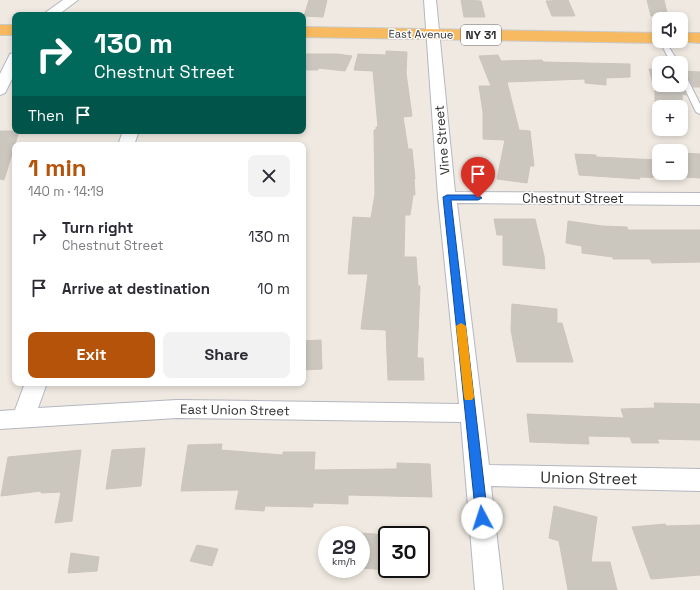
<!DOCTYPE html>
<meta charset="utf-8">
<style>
:root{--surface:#fff;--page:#f2f2f3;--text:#2b2b33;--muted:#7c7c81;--accent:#b45309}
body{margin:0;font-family:"Space Grotesk",sans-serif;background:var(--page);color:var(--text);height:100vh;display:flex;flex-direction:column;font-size:15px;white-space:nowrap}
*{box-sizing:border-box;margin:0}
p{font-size:13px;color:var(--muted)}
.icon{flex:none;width:22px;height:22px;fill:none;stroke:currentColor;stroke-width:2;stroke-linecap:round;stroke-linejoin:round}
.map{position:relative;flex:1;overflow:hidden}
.drawer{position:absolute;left:12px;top:142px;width:294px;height:244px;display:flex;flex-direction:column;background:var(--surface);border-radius:8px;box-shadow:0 2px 6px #0003}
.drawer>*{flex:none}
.top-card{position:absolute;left:12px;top:12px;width:294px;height:122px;border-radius:8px;box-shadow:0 2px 6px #0003;background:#00695c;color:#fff;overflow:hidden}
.buttons{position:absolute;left:652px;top:12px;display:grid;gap:8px}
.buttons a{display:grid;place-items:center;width:36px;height:36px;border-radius:8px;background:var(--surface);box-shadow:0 2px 6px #0003;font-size:20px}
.speed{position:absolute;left:318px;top:526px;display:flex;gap:8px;font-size:20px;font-weight:700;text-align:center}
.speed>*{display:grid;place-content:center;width:52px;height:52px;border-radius:50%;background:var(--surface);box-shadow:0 2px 6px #0003;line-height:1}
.speed small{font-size:10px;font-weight:400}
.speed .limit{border:2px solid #111;border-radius:6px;background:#fff;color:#111}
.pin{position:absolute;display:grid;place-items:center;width:34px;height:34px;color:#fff;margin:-41px -17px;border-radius:50% 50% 50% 0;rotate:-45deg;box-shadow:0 0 4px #0007}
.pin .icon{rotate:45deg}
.me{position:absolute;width:44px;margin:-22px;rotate:355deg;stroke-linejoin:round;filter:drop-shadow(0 0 3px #0008)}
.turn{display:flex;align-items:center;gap:14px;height:84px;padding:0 16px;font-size:18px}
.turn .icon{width:52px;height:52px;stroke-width:2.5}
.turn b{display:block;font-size:28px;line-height:34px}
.then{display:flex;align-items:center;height:38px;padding:0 16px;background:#0003;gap:8px;font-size:15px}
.round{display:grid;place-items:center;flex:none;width:42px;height:42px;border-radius:8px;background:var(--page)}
.head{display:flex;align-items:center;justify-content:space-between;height:68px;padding:0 16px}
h1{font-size:24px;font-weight:700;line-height:30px;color:var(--accent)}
.primary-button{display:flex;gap:8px;margin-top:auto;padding:8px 16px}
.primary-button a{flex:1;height:46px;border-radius:8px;background:var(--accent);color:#fff;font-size:16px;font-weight:700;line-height:46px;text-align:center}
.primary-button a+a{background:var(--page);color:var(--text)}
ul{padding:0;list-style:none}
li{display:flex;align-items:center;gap:12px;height:52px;padding:0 16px}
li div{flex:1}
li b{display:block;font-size:15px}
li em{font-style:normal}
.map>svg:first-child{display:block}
.building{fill:#cbc7bf;stroke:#cbc5ba}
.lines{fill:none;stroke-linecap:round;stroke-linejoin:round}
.service-casing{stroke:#b4b7c1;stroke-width:2}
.minor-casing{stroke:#b4b7c1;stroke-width:2}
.trunk-casing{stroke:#c9c9c9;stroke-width:2}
.service{fill:#fff;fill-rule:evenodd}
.minor{fill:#fff;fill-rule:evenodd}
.trunk{fill:#f8ba60;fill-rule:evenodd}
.route{fill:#1a73e8;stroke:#114b97}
.slow{fill:#f59e0b}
.labels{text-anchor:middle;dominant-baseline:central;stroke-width:3;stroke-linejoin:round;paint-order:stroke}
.far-street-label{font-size:11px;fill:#2e2e2e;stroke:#fff}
.shield{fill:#fff;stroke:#6d6d6d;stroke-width:1}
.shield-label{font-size:12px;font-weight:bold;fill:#2e2e2e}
.street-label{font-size:13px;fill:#2e2e2e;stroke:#fff}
.near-street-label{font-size:16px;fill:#2e2e2e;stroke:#fff}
</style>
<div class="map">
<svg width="700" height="590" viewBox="0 0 700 590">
<rect width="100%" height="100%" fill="#efe9e1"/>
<g class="building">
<path d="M309 0H327L323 17 304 16Z"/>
<path d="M461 0 481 1 485 17H464Z"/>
<path d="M568 0 575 16H552L546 1Z"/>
<path d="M647 0H664L668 17 651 16Z"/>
<path d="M386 51 407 52 406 73 412 116 403 117 408 149H412L415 179H414L415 195H413L410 215H405L404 257H416L418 286H420L417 358H423L424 380H388L386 330 361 329 368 274H348L353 217 371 218 375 194 374 130H376V127H378L373 71 354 70 358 54 386 55Z"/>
<path d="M303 54H337L352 56 345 71 318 68V70H303Z"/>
<path d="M498 55 501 61 542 60 543 62 630 64V77L606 78V85L585 83V79L507 82 519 130 530 131 534 166H530L527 183 497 179 505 140 483 139V112L479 86H491L479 56Z"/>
<path d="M649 69 659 70V85L681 84 686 95 682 94 683 112H681V107L655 108V91Z"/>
<path d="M683 71 700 72V87H693L686 73Z"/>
<path d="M0 131H19L4 180 0 179Z"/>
<path d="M681 153 700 154V178L673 176V178L639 177 640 179 579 175 575 154 596 155V157L659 160V173H681Z"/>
<path d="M494 219H535L544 256 545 269 503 265V235H497Z"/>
<path d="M568 221 602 226 627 227 628 230H700V262L652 263 650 259H613V257L582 253V246L566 243Z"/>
<path d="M512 304 557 309V323H562L573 362H517L511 330Z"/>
<path d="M321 340 322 369 303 370V341Z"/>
<path d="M654 403 700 404V440L657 439 659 443H632L630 437 588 436 589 444 530 442 527 414 624 418 621 409 655 408Z"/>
<path d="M222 444 221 450 283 455V452H315L314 470 397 469V463L430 464 432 497 348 495V504L313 503V507L265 506 264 511 235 509 239 490 181 491 188 445Z"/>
<path d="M145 448 141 486 106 489 112 450Z"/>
<path d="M81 450 72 521 55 523 61 492 41 493V491L1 496 8 457Z"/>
<path d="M554 506 597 517 591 562H610L617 590H568L559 541 549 538Z"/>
<path d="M665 524 666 526 700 525V575L651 579 632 527Z"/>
<path d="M361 533 387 535V570L361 568Z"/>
<path d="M197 545 218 549 212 566 190 561Z"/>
<path d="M71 553 99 557 97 571 68 573Z"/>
</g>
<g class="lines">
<defs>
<g id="service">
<path d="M659 40 665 41 679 63H671Z"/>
<path d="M681 72 685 74 700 104V114L696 112 681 81Z"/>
</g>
<g id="minor">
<path d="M63 0H78L58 15H42Z"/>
<path d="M424 0H436L455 192 700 193V205L457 203 489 465 700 469V491L491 486 503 590H475L461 422 177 418 0 429V411L15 410 25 383H47L38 408 177 400 459 404 438 197Z"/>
<path d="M15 53V73L5 93 0 95V74L10 54Z"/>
<path d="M123 131H139L134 145H118Z"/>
</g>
<g id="trunk">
<rect x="0" y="25" width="15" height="10"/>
<path d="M303 27 659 33V41H665L659 43 303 37Z"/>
<path d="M681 33H700V43L676 41H681Z"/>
</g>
</defs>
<use href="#service" class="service-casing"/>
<use href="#minor" class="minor-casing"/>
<use href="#trunk" class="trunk-casing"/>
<use href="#service" class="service"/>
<use href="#minor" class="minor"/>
<use href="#trunk" class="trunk"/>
</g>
<path class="route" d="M447 195H478L482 198 478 200H451L488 518 486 522 482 523 478 522 476 518 443 197Z"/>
<path class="slow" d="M461 323 466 326 474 397 472 400H465L464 397 456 326Z"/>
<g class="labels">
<g class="far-street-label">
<text transform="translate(421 34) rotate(1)">East Avenue</text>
</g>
<rect class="shield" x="461" y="25" width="40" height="20" rx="3"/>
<g class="shield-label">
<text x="481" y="35">NY 31</text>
</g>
<g class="street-label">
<text transform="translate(442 140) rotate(-95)">Vine Street</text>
<text x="573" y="198">Chestnut Street</text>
<text transform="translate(235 410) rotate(1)">East Union Street</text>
</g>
<g class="near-street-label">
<text transform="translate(589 478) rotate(1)">Union Street</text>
</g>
</g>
</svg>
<div class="buttons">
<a><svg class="icon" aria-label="sound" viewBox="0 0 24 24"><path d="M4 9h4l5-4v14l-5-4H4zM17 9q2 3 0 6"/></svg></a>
<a><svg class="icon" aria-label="search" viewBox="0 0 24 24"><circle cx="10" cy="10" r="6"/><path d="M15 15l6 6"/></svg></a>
<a>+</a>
<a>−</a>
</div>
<div class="speed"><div>29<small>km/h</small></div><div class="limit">30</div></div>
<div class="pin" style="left:478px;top:198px;background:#d93025"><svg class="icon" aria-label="arrive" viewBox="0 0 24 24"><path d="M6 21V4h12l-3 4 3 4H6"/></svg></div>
<svg class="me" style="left:482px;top:518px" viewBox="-20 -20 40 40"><circle r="19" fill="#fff"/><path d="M0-13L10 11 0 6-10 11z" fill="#1a73e8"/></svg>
<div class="top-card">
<div class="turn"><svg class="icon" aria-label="right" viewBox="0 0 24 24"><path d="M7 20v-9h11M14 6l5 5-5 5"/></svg><div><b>130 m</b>Chestnut Street</div></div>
<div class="then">Then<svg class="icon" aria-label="arrive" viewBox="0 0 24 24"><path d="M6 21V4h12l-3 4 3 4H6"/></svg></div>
</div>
<section class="drawer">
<div class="head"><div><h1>1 min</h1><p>140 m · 14:19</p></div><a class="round"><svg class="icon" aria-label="close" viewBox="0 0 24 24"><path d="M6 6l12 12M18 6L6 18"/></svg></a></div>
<ul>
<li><svg class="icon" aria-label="right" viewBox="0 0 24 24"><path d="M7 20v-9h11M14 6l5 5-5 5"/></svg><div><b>Turn right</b><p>Chestnut Street</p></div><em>130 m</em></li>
<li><svg class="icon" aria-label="arrive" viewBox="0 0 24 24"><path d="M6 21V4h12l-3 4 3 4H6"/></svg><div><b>Arrive at destination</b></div><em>10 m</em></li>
</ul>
<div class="primary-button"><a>Exit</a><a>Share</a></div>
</section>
</div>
